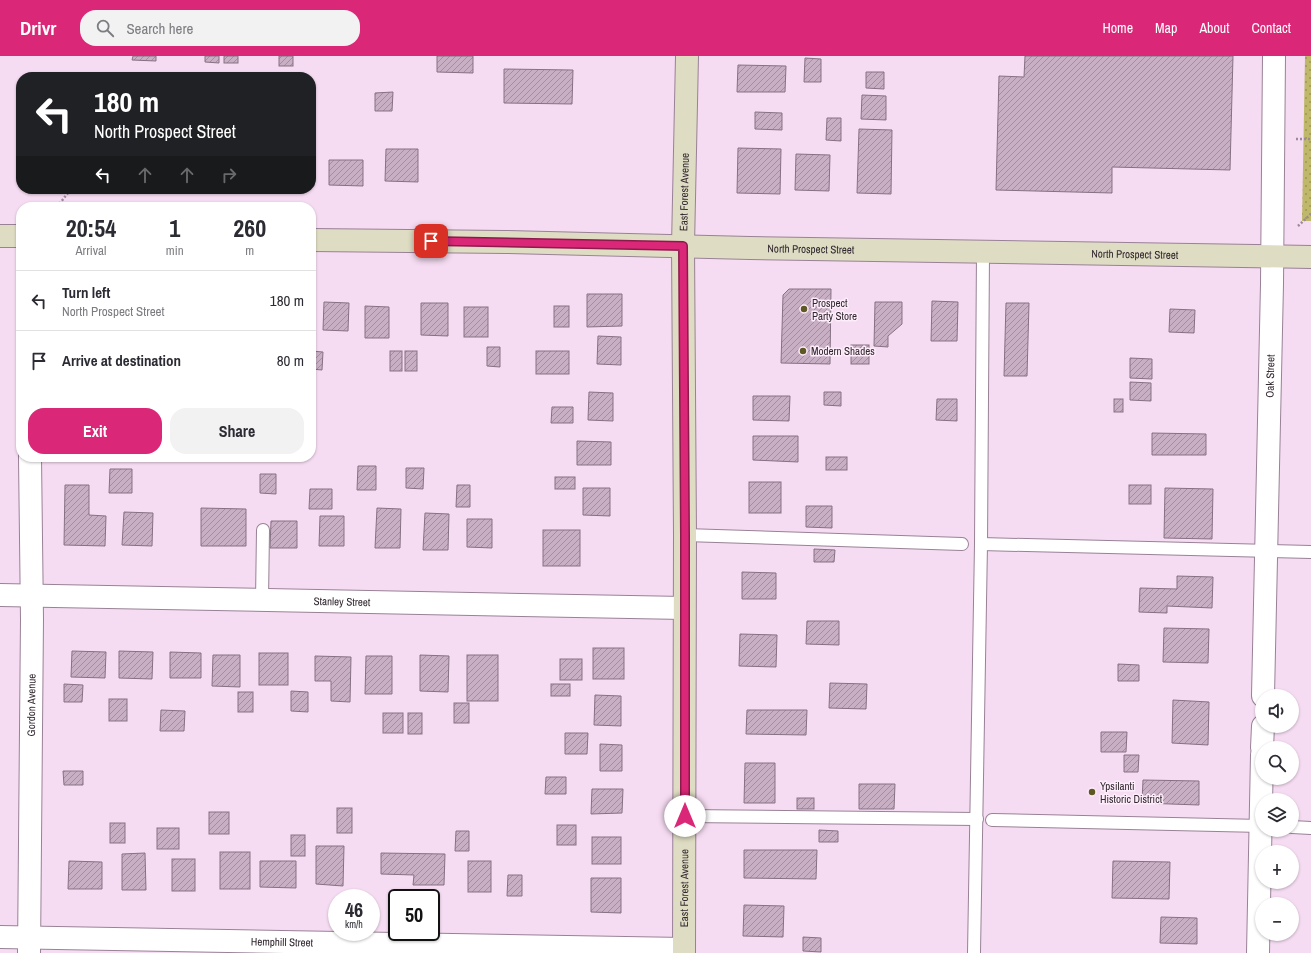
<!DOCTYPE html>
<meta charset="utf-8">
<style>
:root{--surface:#fff;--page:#f2f2f3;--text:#2b2b33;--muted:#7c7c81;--line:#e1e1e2;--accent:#db2777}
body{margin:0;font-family:"Archivo Narrow",sans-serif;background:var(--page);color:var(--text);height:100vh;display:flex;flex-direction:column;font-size:15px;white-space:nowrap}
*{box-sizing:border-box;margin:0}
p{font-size:13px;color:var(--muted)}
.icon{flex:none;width:22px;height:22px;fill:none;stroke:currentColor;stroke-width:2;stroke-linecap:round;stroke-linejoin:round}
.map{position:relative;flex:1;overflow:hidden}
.sheet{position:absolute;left:16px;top:146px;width:300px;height:260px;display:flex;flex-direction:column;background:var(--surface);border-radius:16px;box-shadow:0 1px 3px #0004}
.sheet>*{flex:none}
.guide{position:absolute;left:16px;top:16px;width:300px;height:122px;border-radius:16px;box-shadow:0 1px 3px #0004;background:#202124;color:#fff;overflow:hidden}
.tools{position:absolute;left:1255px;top:633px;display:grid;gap:8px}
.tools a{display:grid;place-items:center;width:44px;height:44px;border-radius:50%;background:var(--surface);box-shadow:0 1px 3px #0004;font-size:20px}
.speed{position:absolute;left:328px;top:833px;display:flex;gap:8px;font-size:20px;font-weight:700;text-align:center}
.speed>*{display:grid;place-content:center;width:52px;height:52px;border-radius:50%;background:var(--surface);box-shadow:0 1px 3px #0004;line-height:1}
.speed small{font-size:10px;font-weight:400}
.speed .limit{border:2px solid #111;border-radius:6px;background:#fff;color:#111}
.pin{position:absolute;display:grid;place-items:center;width:34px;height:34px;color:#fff;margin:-17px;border-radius:8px;box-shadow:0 2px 6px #0006}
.me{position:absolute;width:44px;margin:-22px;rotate:0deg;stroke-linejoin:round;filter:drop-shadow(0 0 3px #0008)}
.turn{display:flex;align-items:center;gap:14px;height:84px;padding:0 12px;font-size:18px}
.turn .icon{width:52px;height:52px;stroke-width:2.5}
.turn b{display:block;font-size:28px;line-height:34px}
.lanes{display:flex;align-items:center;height:38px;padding:0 12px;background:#0003;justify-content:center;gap:20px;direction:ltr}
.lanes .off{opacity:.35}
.eta{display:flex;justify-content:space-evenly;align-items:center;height:68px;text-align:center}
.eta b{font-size:24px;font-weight:700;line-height:28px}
.button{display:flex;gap:8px;margin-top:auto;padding:8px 12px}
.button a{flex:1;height:46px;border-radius:16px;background:var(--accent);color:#fff;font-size:16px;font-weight:700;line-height:46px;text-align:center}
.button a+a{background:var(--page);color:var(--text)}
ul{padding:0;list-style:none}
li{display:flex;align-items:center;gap:12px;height:60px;padding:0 12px;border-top:1px solid var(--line)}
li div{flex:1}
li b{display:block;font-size:15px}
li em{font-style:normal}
header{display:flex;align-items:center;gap:24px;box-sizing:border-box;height:56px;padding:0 20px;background:var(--accent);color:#fff}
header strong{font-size:19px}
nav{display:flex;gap:22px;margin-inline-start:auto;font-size:14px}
.search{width:280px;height:36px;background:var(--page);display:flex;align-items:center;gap:10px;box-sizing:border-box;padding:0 14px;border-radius:16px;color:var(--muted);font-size:15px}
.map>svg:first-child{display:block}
.grass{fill:url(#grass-dots)}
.building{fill:url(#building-hatch);stroke:#877084}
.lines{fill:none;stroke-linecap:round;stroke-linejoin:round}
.lane-casing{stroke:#998196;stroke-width:14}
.street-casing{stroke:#998196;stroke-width:24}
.secondary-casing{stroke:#998196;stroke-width:24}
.path{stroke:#9c8999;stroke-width:2.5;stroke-dasharray:2 2;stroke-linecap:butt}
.lane{stroke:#fff;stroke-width:12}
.street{stroke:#fff;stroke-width:22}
.secondary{stroke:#dedcc2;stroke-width:22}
.route-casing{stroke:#8e194d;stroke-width:10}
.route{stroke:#db2777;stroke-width:7}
.poi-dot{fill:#5e5825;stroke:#fdedfa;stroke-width:1.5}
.labels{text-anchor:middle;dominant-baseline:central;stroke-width:3;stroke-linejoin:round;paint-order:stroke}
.street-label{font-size:11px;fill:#31272f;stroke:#fdedfa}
.poi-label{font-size:11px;fill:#31272f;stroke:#fdedfa;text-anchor:start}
</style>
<header>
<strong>Drivr</strong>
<div class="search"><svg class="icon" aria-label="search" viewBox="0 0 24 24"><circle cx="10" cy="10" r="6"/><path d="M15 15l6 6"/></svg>Search here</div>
<nav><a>Home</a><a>Map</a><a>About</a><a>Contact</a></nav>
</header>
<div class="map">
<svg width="1311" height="897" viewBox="0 0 1311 897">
<defs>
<pattern id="grass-dots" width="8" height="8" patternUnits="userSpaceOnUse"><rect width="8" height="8" fill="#bfb86b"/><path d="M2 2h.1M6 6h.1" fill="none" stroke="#9c9658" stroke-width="1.8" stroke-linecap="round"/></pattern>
<pattern id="building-hatch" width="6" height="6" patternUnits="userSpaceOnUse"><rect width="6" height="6" fill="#c8afc4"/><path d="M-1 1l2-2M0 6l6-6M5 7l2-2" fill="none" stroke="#a38ea0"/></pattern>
</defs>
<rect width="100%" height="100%" fill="#f6dcf2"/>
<path class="grass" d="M1305 0H1311V165H1302Z"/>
<g class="building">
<path d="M133 0H156V5L132 4Z"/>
<path d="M205 0H219V7L205 6Z"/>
<rect x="224" y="0" width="14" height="7"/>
<rect x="279" y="0" width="14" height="10"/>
<path d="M437 0H473V17L437 16Z"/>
<path d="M1025 0H1233L1230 114 1112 111V137L996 134 999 20 1024 21Z"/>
<path d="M805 2 821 3V26H804Z"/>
<path d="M738 9 786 10 785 36H737Z"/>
<path d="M504 13 573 14 572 48 504 47Z"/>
<path d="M866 16H884V33L866 32Z"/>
<path d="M393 36 392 55H375V37Z"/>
<path d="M862 39 886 40V64L861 63Z"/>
<path d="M755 56 782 57V74L755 73Z"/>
<path d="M827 62H841V85L826 84Z"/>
<path d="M859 73 892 74 891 138 857 137Z"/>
<path d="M738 92 781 93 780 138 737 137Z"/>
<path d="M386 93H418V126L385 125Z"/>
<path d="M311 98 314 99V130H311Z"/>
<path d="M796 98 830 99 829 135 795 134Z"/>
<path d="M329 104H363V130L329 129Z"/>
<path d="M789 233H831L830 308 781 307 783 239Z"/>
<path d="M587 238H622V270L587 271Z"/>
<path d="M932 245 958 246 957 285H931Z"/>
<path d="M324 246 349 247 348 275 323 274Z"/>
<path d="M875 246H902V268L888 280V291L874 290Z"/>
<path d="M421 247H448V280L421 279Z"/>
<path d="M1006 247H1029L1027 320H1004Z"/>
<path d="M365 250 389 251V282H365Z"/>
<rect x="554" y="250" width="15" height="21"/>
<rect x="464" y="251" width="24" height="30"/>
<path d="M1170 253 1195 254 1194 277 1169 276Z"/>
<path d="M598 280 621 281V309L597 308Z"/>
<rect x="851" y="289" width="18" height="19"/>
<path d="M487 291H500V311L487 310Z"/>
<path d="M311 295 323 296 322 314 311 313Z"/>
<rect x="390" y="295" width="12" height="20"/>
<rect x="405" y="295" width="12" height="20"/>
<rect x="536" y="295" width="33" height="23"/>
<path d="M1130 302 1152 303V323L1130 322Z"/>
<path d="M1130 326 1151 327V345L1130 344Z"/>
<path d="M589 336 613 337V365L588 364Z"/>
<path d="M824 336H841V350L824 349Z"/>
<path d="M753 340H790L789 365 753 364Z"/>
<path d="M937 343H957V365L936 364Z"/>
<rect x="1114" y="343" width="9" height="13"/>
<path d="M552 351H573V367H551Z"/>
<path d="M1152 377 1206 378V399H1152Z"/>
<path d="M753 380H798V406L753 404Z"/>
<path d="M577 385 611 386V409H577Z"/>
<rect x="826" y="401" width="21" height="13"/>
<path d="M358 410H376V434H357Z"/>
<path d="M406 412H424L423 433 406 432Z"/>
<path d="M110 413H132V437H109Z"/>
<path d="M260 418H276V438L260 437Z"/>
<rect x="555" y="421" width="20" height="12"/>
<rect x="749" y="426" width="32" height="31"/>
<path d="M65 429H89V459L106 460 105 490 64 489Z"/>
<path d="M457 429H470V451H456Z"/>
<rect x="1129" y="429" width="22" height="19"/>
<path d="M583 432H610V460L583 459Z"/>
<path d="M1165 432 1213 433 1212 483 1164 482Z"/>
<path d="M310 433H332V453H309Z"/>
<path d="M806 450H832V472L806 471Z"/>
<path d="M201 452 246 453V490H201Z"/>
<path d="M377 452 401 453 400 492H375Z"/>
<path d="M124 456 153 457 152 490 122 489Z"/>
<path d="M425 457 449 458 448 494H423Z"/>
<path d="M320 460H344V490H319Z"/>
<path d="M467 463H492V492L467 491Z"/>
<path d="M271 465H297V492H270Z"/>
<rect x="543" y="474" width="37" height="36"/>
<path d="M814 493 835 494 834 506H814Z"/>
<path d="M742 516 776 517V543H742Z"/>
<path d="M1177 520 1213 521 1212 552 1167 550V557L1139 556 1140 532 1177 533Z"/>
<path d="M807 565H839V589L806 588Z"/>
<path d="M1164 572 1209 573 1208 607 1163 606Z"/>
<path d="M740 578 777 579 776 611 739 610Z"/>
<rect x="593" y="592" width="31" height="31"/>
<path d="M72 595 106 596 105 622 71 621Z"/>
<path d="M119 595 153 596 152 623 119 622Z"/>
<path d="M170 596 201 597V622H170Z"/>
<rect x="259" y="597" width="29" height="32"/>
<path d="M213 599H240V631L212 630Z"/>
<path d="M420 599 449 600 448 636 420 635Z"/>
<rect x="467" y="599" width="31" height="46"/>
<path d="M315 600 351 601 350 646 331 645V625H315Z"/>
<path d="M366 600H392V638H365Z"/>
<rect x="560" y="603" width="22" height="21"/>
<path d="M1118 608 1139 609V625H1118Z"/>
<path d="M830 627 867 628 866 653 829 652Z"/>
<path d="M64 628 83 629 82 646H64Z"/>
<rect x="551" y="628" width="19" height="12"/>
<path d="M291 635 308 636V656L291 655Z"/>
<rect x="238" y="636" width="15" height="20"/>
<path d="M595 639 621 640V670L594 669Z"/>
<rect x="109" y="643" width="18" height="22"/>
<path d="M1173 644 1209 646 1208 689 1172 687Z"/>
<rect x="454" y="647" width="15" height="20"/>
<path d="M161 654 185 655 184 675H160Z"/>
<path d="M747 654H807L806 679 746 678Z"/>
<rect x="383" y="657" width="20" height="20"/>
<rect x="408" y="657" width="14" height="21"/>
<path d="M1101 676H1127L1126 696H1101Z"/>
<path d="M565 677H588L587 698H565Z"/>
<path d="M600 688 622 689V715H600Z"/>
<path d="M1124 699H1139L1138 716H1124Z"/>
<path d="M745 707H775V747H744Z"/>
<path d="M63 715H83V729H64Z"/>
<path d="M546 721H566V738H545Z"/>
<path d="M1143 724 1199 725V749L1142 747Z"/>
<path d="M859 728H895L894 753H859Z"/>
<path d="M592 733H623L622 757 591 758Z"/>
<rect x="797" y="742" width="17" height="11"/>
<rect x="337" y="752" width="15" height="25"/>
<rect x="209" y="756" width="20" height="22"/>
<rect x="110" y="767" width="15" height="20"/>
<rect x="557" y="769" width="19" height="20"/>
<rect x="157" y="772" width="22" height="21"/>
<path d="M819 774 838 775V786H819Z"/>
<path d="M456 775H469V795H455Z"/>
<rect x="291" y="779" width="14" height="21"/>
<rect x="592" y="781" width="29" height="27"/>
<path d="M316 790H344L343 830 316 828Z"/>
<path d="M744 794H817L816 823 744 822Z"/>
<rect x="220" y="796" width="30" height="37"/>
<path d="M145 797 146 834H122V798Z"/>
<path d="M381 797 445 798 444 829H413L414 819 381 818Z"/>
<rect x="172" y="803" width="23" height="32"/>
<path d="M69 805 102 806V833H68Z"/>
<path d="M260 805H296V832L260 831Z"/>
<rect x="468" y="805" width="23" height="31"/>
<path d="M1113 805 1170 806 1169 843 1112 842Z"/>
<path d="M508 819H522V840H507Z"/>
<path d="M591 822H621V857L591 856Z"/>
<path d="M744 849 784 850 783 881 743 880Z"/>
<path d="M1161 861 1197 862V888L1160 887Z"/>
<path d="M803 881 821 882V896L803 895Z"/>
</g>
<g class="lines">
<defs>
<g id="lane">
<path d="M685 479 962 488"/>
<path d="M981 488 1311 496"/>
<path d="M262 544 263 474"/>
<path d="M685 760 977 763"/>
<path d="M992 764 1262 770"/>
<path d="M1292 771 1311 772"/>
<path d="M974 897 981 488 983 196"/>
</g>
<g id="street">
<path id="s1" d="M0 539 684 552"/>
<path id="s2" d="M1263 640 1272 228 1274 0"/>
<path d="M1262 692 1263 670"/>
<path id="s3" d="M0 881 684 893"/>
<path id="s4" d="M29 897 32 563 30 401"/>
<path d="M1258 897 1262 699"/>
</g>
<g id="secondary">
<path d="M0 180H21"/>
<path id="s5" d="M311 184 506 186 750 192 1311 201"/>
<path id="s6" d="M684 897 685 479 683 190 687 0"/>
</g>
</defs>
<use href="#lane" class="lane-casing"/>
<use href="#street" class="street-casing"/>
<use href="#secondary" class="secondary-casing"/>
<g class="path">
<path d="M1296 83H1311"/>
<path d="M57 151 71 133"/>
<path d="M1298 170 1311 158"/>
</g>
<use href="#lane" class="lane"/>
<use href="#street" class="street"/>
<use href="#secondary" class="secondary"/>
</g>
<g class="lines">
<defs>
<path id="route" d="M431 185 683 190 685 479V760"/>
</defs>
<use href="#route" class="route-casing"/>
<use href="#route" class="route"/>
</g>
<g class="poi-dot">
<circle cx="804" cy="253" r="4"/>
<circle cx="803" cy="295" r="4"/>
<circle cx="1092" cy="736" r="4"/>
</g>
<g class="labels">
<g class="street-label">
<text stroke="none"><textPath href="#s6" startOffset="761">East Forest Avenue</textPath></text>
<text stroke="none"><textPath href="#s5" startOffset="500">North Prospect Street</textPath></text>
<text stroke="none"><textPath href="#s5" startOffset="824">North Prospect Street</textPath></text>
<text stroke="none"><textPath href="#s2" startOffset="320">Oak Street</textPath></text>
<text stroke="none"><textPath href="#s1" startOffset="342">Stanley Street</textPath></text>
<text stroke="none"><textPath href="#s4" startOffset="248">Gordon Avenue</textPath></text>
<text stroke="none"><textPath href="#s6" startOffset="65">East Forest Avenue</textPath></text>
<text stroke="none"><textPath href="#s3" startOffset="282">Hemphill Street</textPath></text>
</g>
<g class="poi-label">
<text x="812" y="247">Prospect<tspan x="812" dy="13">Party Store</tspan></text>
<text x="811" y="295">Modern Shades</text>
<text x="1100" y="730">Ypsilanti<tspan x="1100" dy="13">Historic District</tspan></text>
</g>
</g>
</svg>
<div class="tools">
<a><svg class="icon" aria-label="sound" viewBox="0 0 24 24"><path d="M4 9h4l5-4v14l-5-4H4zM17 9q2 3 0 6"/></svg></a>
<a><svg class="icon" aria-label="search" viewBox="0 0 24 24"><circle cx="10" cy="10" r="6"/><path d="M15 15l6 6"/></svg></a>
<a><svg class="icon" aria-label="layers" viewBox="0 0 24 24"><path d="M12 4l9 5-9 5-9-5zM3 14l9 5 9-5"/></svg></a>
<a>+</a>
<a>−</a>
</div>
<div class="speed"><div>46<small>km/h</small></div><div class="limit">50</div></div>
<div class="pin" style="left:431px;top:185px;background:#d93025"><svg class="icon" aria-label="arrive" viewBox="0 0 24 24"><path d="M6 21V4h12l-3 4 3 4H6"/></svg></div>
<svg class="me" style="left:685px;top:760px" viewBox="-20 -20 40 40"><circle r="19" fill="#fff"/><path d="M0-13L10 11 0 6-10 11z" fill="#db2777"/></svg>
<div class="guide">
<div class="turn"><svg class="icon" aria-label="left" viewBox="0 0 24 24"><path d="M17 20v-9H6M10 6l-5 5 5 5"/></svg><div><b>180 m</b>North Prospect Street</div></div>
<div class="lanes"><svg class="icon" aria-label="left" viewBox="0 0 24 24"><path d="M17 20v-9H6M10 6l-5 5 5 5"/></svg><svg class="icon off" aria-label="ahead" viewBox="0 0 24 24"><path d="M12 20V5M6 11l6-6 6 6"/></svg><svg class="icon off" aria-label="ahead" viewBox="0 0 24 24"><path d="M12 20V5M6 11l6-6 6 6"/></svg><svg class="icon off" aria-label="right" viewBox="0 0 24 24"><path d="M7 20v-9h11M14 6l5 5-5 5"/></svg></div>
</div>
<section class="sheet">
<div class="eta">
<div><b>20:54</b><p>Arrival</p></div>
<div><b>1</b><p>min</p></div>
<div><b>260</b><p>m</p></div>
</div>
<ul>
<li><svg class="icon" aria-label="left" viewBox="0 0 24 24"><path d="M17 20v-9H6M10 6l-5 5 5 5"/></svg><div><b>Turn left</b><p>North Prospect Street</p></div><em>180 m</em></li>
<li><svg class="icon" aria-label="arrive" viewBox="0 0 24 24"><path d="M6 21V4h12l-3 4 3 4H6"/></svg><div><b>Arrive at destination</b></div><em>80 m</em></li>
</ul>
<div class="button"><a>Exit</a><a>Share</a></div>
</section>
</div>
